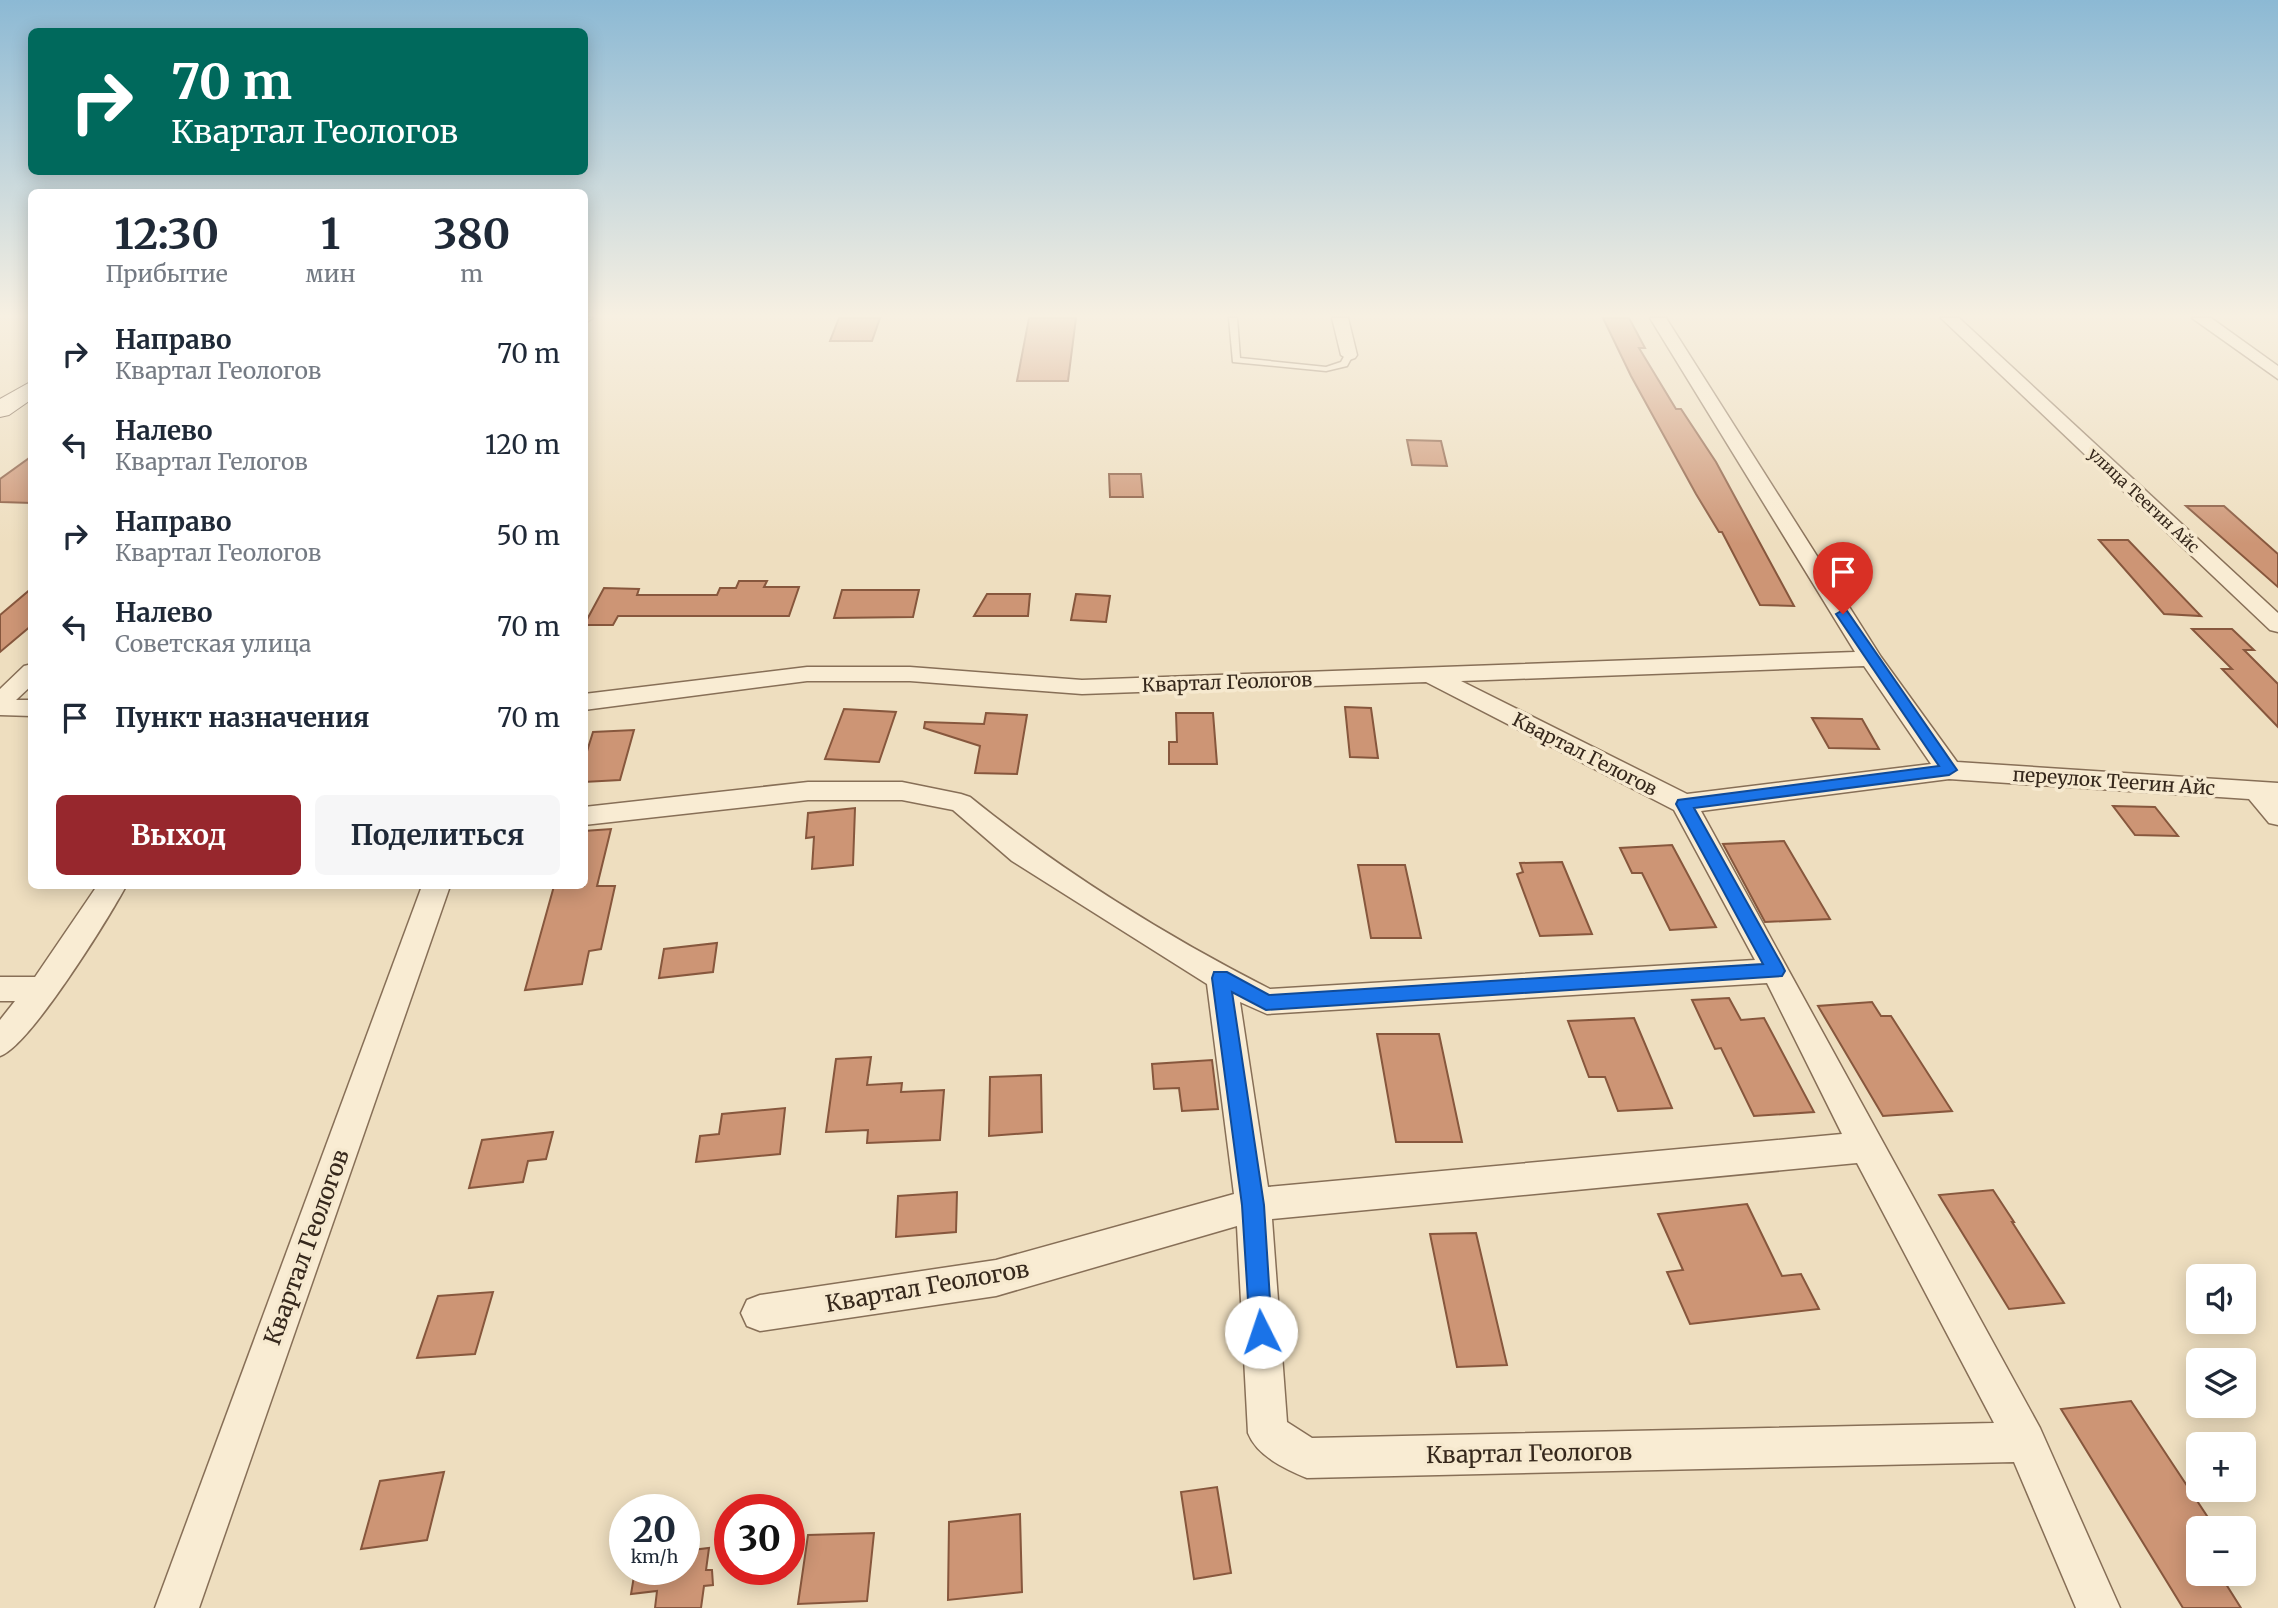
<!DOCTYPE html>
<html lang="ru">
<meta charset="utf-8">
<style>
:root{--surface:#fff;--page:#f6f6f7;--text:#1f2937;--muted:#747a83;--accent:#97272d}
body{margin:0;font-family:Merriweather,serif;background:var(--page);color:var(--text);height:100vh;display:flex;flex-direction:column;font-size:26px;white-space:nowrap}
*{box-sizing:border-box;margin:0}
p{font-size:23px;color:var(--muted)}
.icon{flex:none;width:38px;height:38px;fill:none;stroke:currentColor;stroke-width:2;stroke-linecap:round;stroke-linejoin:round}
.map{position:relative;flex:1;overflow:hidden}
.sheet{position:absolute;left:28px;top:189px;width:560px;height:700px;display:flex;flex-direction:column;background:var(--surface);border-radius:10px;box-shadow:0 4px 18px #0003}
.sheet>*{flex:none}
.hud{position:absolute;left:28px;top:28px;width:560px;height:147px;border-radius:10px;box-shadow:0 4px 18px #0003;background:#00695c;color:#fff;overflow:hidden}
.controls{position:absolute;left:2186px;top:1264px;display:grid;gap:14px}
.controls a{display:grid;place-items:center;width:70px;height:70px;border-radius:10px;background:var(--surface);box-shadow:0 4px 18px #0003;font-size:35px}
.speed{position:absolute;left:609px;top:1494px;display:flex;gap:14px;font-size:35px;font-weight:700;text-align:center}
.speed>*{display:grid;place-content:center;width:91px;height:91px;border-radius:50%;background:var(--surface);box-shadow:0 4px 18px #0003;line-height:1}
.speed small{font-size:18px;font-weight:400}
.speed .limit{border:10px solid #d22;background:#fff;color:#111}
.pin{position:absolute;display:grid;place-items:center;width:60px;height:60px;color:#fff;margin:-72px -30px;border-radius:50% 50% 50% 0;rotate:-45deg;box-shadow:0 0 7px #0007}
.pin .icon{rotate:45deg}
.me{position:absolute;width:77px;margin:-38px;rotate:356deg;stroke-linejoin:round;filter:drop-shadow(0 0 5px #0008)}
.turn{display:flex;align-items:center;gap:24px;height:147px;padding:0 28px;font-size:32px}
.turn .icon{width:91px;height:91px;stroke-width:2.5}
.turn b{display:block;font-size:49px;line-height:60px}
.eta{display:flex;justify-content:space-evenly;align-items:center;height:119px;text-align:center}
.eta b{font-size:42px;font-weight:700;line-height:49px}
.action{display:flex;gap:14px;margin-top:auto;padding:14px 28px}
.action a{flex:1;height:80px;border-radius:10px;background:var(--accent);color:#fff;font-size:28px;font-weight:700;line-height:80px;text-align:center}
.action a+a{background:var(--page);color:var(--text)}
ul{padding:0;list-style:none}
li{display:flex;align-items:center;gap:21px;height:91px;padding:0 28px}
li div{flex:1}
li b{display:block;font-size:26px}
li em{font-style:normal}
.map>svg:first-child{display:block}
.building{fill:#cd9575;stroke:#87573d;stroke-width:2}
.lines{fill:none;stroke-linecap:round;stroke-linejoin:round}
.lane-casing{stroke:#876f57;stroke-width:3}
.street-casing{stroke:#876f57;stroke-width:3}
.secondary-casing{stroke:#69503b;stroke-width:2}
.lane{fill:#f9ecd3;fill-rule:evenodd}
.street{fill:#f9ecd3;fill-rule:evenodd}
.secondary{fill:#f9ecd3;fill-rule:evenodd}
.route{fill:#1a73e8;stroke:#114b97;stroke-width:2}
.labels{text-anchor:middle;dominant-baseline:central;stroke-width:7;stroke-linejoin:round;paint-order:stroke}
.far-street-label{font-size:16px;fill:#36281c;stroke:#f6e9cf}
.street-label{font-size:19px;fill:#36281c;stroke:#f6e9cf}
.near-street-label{font-size:23px;fill:#36281c;stroke:#f6e9cf}
</style>
<div class="map">
<svg width="2278" height="1608" viewBox="0 0 2278 1608">
<rect width="100%" height="100%" fill="#eedebf"/>
<g class="building">
<path d="M839 318H880L872 341H830Z"/>
<path d="M1029 318H1076L1068 381H1017Z"/>
<path d="M1603 318H1629L1645 348H1639L1676 409H1681L1716 462 1794 606 1760 605 1722 532H1719L1696 494 1631 376Z"/>
<path d="M1407 440 1441 441 1447 466 1412 465Z"/>
<path d="M32 456V503L0 502V479Z"/>
<path d="M1109 474H1141L1143 497H1110Z"/>
<path d="M2186 506H2224L2278 554V587Z"/>
<path d="M2099 540H2128L2201 616 2164 614Z"/>
<path d="M739 581H767L764 587H799L789 616H618L613 625H584L604 588 639 589 637 595H717L720 588H736Z"/>
<path d="M32 588V625L0 652V615Z"/>
<path d="M842 590H919L913 617 834 618Z"/>
<path d="M987 594H1030L1028 616H974Z"/>
<path d="M1076 594 1110 596 1106 622 1071 620Z"/>
<path d="M2192 629H2232L2254 650H2244L2278 684V727L2222 669H2232Z"/>
<path d="M1345 707 1371 708 1378 758 1350 757Z"/>
<path d="M844 709 896 712 879 762 825 759Z"/>
<path d="M986 713 1027 715 1017 774 975 773 980 746 924 728 925 722 984 724Z"/>
<path d="M1176 713H1213L1217 764H1169V742H1177Z"/>
<path d="M1812 718 1862 719 1879 749 1829 748Z"/>
<path d="M634 730 620 780 584 782V761L593 732Z"/>
<path d="M2113 806 2155 807 2178 836 2135 835Z"/>
<path d="M855 808 853 865 812 869 814 837 806 838 808 813Z"/>
<path d="M611 829 597 886H615L601 949 589 951 582 984 525 990 554 886H584V831Z"/>
<path d="M1784 841 1830 919 1765 922 1723 844Z"/>
<path d="M1672 845 1716 927 1670 930 1642 873H1632L1620 848Z"/>
<path d="M1562 862 1592 934 1540 936 1517 874 1523 872 1520 863Z"/>
<path d="M1358 865H1405L1421 938H1371Z"/>
<path d="M717 943 713 972 659 978 664 949Z"/>
<path d="M1729 998 1741 1020 1764 1018 1814 1112 1754 1116 1721 1048 1715 1049 1692 1000Z"/>
<path d="M1872 1002 1881 1016H1891L1952 1111 1883 1116 1818 1006Z"/>
<path d="M1634 1018 1672 1108 1618 1111 1605 1077H1589L1568 1021Z"/>
<path d="M1377 1034H1439L1462 1142H1396Z"/>
<path d="M871 1057 867 1085 902 1083 901 1092 944 1090 940 1140 867 1143 868 1130 826 1132 836 1059Z"/>
<path d="M1212 1060 1218 1109 1182 1111 1179 1088 1154 1089 1152 1064Z"/>
<path d="M1041 1075 1042 1132 989 1136 990 1077Z"/>
<path d="M785 1108 780 1154 696 1162 700 1136 719 1134 722 1114Z"/>
<path d="M553 1132 546 1159 528 1161 523 1182 469 1188 482 1140Z"/>
<path d="M1993 1190 2014 1222H2012L2064 1303 2009 1309 1939 1195Z"/>
<path d="M957 1192 956 1232 896 1237 898 1196Z"/>
<path d="M1747 1204 1782 1276 1801 1274 1819 1309 1690 1324 1667 1272 1683 1270 1658 1214Z"/>
<path d="M1476 1233 1507 1365 1457 1367 1430 1234Z"/>
<path d="M493 1292 475 1354 417 1358 438 1296Z"/>
<path d="M2131 1401 2215 1528H2198V1573H2219L2241 1608H2183L2061 1409Z"/>
<path d="M444 1472 427 1540 361 1549 380 1481Z"/>
<path d="M1217 1487 1231 1573 1194 1579 1181 1492Z"/>
<path d="M1020 1514 1022 1592 948 1600 949 1522Z"/>
<path d="M874 1533 867 1601 798 1604 808 1535Z"/>
<path d="M709 1548 706 1570H712L713 1585 704 1586 701 1608H655L657 1591 631 1594 635 1570H684V1551Z"/>
</g>
<g class="lines">
<defs>
<path id="lane" d="M1229 318H1237L1240 358 1326 367 1341 362 1346 353 1353 355 1347 366 1326 371 1233 362Z"/>
<g id="street">
<path d="M584 318H593L585 323Z"/>
<path d="M1332 318H1348L1357 355 1355 358 1349 360 1341 355Z"/>
<path d="M1650 318H1666L1881 657 1957 762 2278 783V825L2269 823 2249 799 1949 779 1701 811 2040 1428 2120 1608H2076L2014 1462 1307 1478C1285 1469 1257 1456 1248 1433L1237 1226 996 1296 760 1331 747 1326 741 1313 747 1300 760 1295 996 1260 1234 1194 1207 984 1012 861 953 810 902 800H808L584 825V807L808 782H902L961 794 970 797C1060 870 1167 937 1270 989L1755 960 1674 810 1426 682 1082 694 910 681H807L584 710V694L807 667H910L1082 680 1855 652ZM1864 666 1931 764 1687 794 1461 681ZM1767 983 1842 1134 1268 1187 1240 1002 1267 1014ZM1857 1163 1994 1423 1312 1438 1287 1422 1272 1219Z"/>
<path d="M1941 318H1959L2278 613V632L2270 630Z"/>
<path d="M2192 318H2211L2278 366V379Z"/>
<path d="M32 664V685L16 700H32V716L0 715V689L24 666Z"/>
<path d="M97 886H126C108 919 30 1046 0 1056V1020L15 1001H0V977H35Z"/>
<path d="M422 886H450L199 1608H155Z"/>
</g>
<path id="secondary" d="M32 381V399L9 415 0 417V399Z"/>
</defs>
<use href="#lane" class="lane-casing"/>
<use href="#street" class="street-casing"/>
<use href="#secondary" class="secondary-casing"/>
<use href="#lane" class="lane"/>
<use href="#street" class="street"/>
<use href="#secondary" class="secondary"/>
</g>
<linearGradient id="sky" x2="0" y2="1"><stop stop-color="#8cb9d4"/><stop offset="0.58" stop-color="#f7f0e2"/><stop offset="1" stop-color="#f7f0e2" stop-opacity="0"/></linearGradient>
<rect width="2278" height="544" fill="url(#sky)"/>
<path class="route" d="M1843 610 1847 611 1957 770 1949 775 1694 808 1782 965 1785 971 1782 976 1266 1010 1232 992 1264 1205 1272 1332 1269 1340 1261 1343 1253 1340 1250 1332 1242 1205 1212 978 1214 972H1227L1269 995 1763 964 1676 804 1678 800 1939 766 1836 614Z"/>
<g class="labels">
<g class="far-street-label">
<text transform="translate(2144 500) rotate(43)">улица Теегин Айс</text>
</g>
<g class="street-label">
<text transform="translate(1227 682) rotate(-2)">Квартал Геологов</text>
<text transform="translate(1585 754) rotate(27)">Квартал Гелогов</text>
<text transform="translate(2114 781) rotate(4)">переулок Теегин Айс</text>
</g>
<g class="near-street-label">
<text transform="translate(306 1247) rotate(-70)">Квартал Геологов</text>
<text transform="translate(927 1286) rotate(-10)">Квартал Геологов</text>
<text transform="translate(1529 1453) rotate(-1)">Квартал Геологов</text>
</g>
</g>
</svg>
<div class="controls">
<a><svg class="icon" aria-label="sound" viewBox="0 0 24 24"><path d="M4 9h4l5-4v14l-5-4H4zM17 9q2 3 0 6"/></svg></a>
<a><svg class="icon" aria-label="layers" viewBox="0 0 24 24"><path d="M12 4l9 5-9 5-9-5zM3 14l9 5 9-5"/></svg></a>
<a>+</a>
<a>−</a>
</div>
<div class="speed"><div>20<small>km/h</small></div><div class="limit">30</div></div>
<div class="pin" style="left:1843px;top:614px;background:#d93025"><svg class="icon" aria-label="arrive" viewBox="0 0 24 24"><path d="M6 21V4h12l-3 4 3 4H6"/></svg></div>
<svg class="me" style="left:1261px;top:1332px" viewBox="-20 -20 40 40"><circle r="19" fill="#fff"/><path d="M0-13L10 11 0 6-10 11z" fill="#1a73e8"/></svg>
<div class="hud">
<div class="turn"><svg class="icon" aria-label="right" viewBox="0 0 24 24"><path d="M7 20v-9h11M14 6l5 5-5 5"/></svg><div><b>70 m</b>Квартал Геологов</div></div>
</div>
<section class="sheet">
<div class="eta">
<div><b>12:30</b><p>Прибытие</p></div>
<div><b>1</b><p>мин</p></div>
<div><b>380</b><p>m</p></div>
</div>
<ul>
<li><svg class="icon" aria-label="right" viewBox="0 0 24 24"><path d="M7 20v-9h11M14 6l5 5-5 5"/></svg><div><b>Направо</b><p>Квартал Геологов</p></div><em>70 m</em></li>
<li><svg class="icon" aria-label="left" viewBox="0 0 24 24"><path d="M17 20v-9H6M10 6l-5 5 5 5"/></svg><div><b>Налево</b><p>Квартал Гелогов</p></div><em>120 m</em></li>
<li><svg class="icon" aria-label="right" viewBox="0 0 24 24"><path d="M7 20v-9h11M14 6l5 5-5 5"/></svg><div><b>Направо</b><p>Квартал Геологов</p></div><em>50 m</em></li>
<li><svg class="icon" aria-label="left" viewBox="0 0 24 24"><path d="M17 20v-9H6M10 6l-5 5 5 5"/></svg><div><b>Налево</b><p>Советская улица</p></div><em>70 m</em></li>
<li><svg class="icon" aria-label="arrive" viewBox="0 0 24 24"><path d="M6 21V4h12l-3 4 3 4H6"/></svg><div><b>Пункт назначения</b></div><em>70 m</em></li>
</ul>
<div class="action"><a>Выход</a><a>Поделиться</a></div>
</section>
</div>
